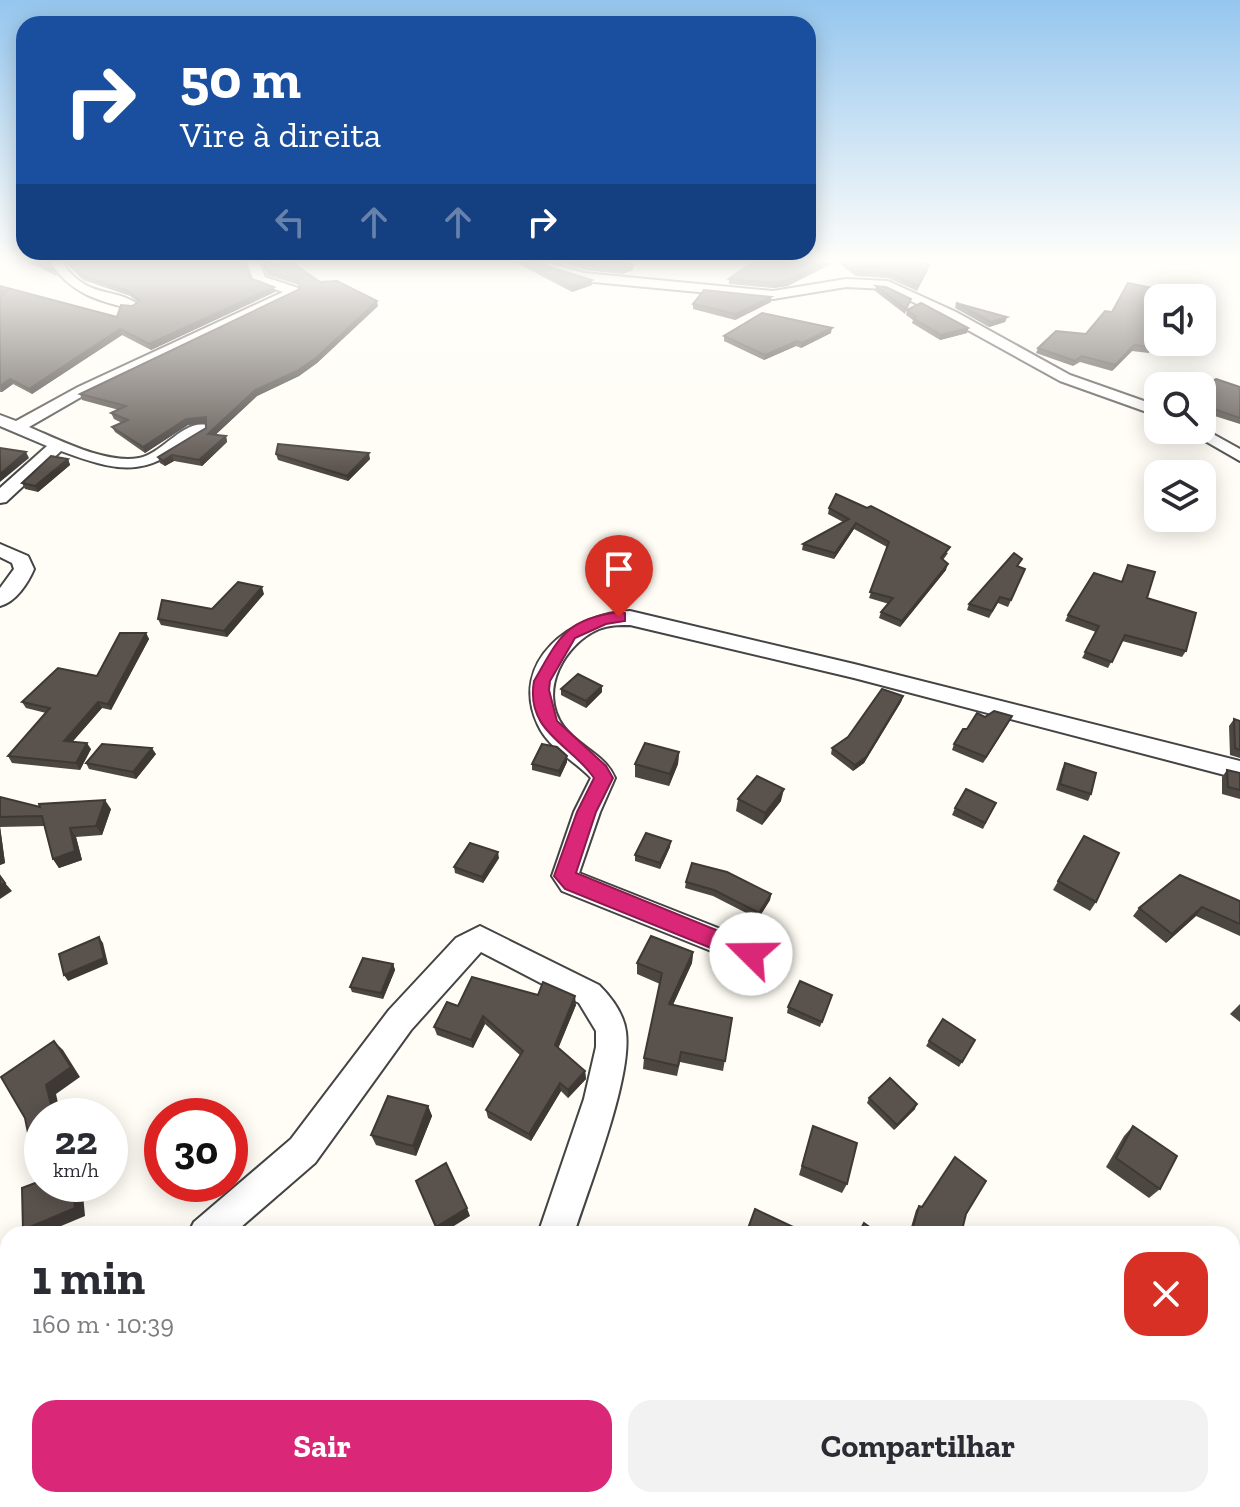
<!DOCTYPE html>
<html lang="pt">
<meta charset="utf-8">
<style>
:root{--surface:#fff;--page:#f2f2f3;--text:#2b2b33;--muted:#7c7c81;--accent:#db2777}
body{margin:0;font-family:"Zilla Slab",serif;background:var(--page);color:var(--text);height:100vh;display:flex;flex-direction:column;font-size:30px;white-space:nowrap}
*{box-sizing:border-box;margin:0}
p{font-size:26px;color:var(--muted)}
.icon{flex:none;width:44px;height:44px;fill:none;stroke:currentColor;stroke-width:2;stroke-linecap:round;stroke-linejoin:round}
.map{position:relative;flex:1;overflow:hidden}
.panel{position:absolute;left:0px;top:1226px;width:1240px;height:282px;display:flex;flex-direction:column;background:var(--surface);border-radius:24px 24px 0 0;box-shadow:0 4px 20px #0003}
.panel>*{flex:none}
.banner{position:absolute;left:16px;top:16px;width:800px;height:244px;border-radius:24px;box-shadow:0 4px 20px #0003;background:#1a4fa0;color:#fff;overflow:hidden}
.fabs{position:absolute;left:1144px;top:284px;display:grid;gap:16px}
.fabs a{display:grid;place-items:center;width:72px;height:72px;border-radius:16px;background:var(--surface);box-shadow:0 4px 20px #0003;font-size:40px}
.speed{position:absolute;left:24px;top:1098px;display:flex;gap:16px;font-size:40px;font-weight:700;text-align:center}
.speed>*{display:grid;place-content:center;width:104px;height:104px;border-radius:50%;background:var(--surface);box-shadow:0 4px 20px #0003;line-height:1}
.speed small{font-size:20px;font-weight:400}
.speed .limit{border:12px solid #d22;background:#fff;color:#111}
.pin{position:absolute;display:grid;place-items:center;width:68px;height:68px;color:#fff;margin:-82px -34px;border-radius:50% 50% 50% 0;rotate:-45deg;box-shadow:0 0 8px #0007}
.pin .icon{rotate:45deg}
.me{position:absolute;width:88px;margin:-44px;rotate:292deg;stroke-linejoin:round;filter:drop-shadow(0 0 6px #0008)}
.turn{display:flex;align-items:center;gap:28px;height:168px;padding:0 32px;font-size:36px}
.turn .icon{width:104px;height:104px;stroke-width:2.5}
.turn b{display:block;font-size:56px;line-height:68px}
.lanes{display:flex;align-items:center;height:76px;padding:0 32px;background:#0003;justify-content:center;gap:40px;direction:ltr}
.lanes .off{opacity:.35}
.round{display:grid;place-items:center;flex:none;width:84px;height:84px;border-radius:24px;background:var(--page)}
.overview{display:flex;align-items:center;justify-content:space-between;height:136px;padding:0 32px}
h1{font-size:48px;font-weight:800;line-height:60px}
.button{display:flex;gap:16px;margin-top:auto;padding:16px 32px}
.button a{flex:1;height:92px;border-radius:24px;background:var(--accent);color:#fff;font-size:32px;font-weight:800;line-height:92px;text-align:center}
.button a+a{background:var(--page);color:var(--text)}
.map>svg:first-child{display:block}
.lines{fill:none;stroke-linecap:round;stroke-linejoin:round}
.street-casing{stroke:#444;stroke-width:4}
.street{fill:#fff;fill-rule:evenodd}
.wall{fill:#4d4742}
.shaded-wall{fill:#3f3936}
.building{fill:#5a524d;stroke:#3f3936;stroke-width:2}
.route{fill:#db2777;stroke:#8e194d;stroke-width:2}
</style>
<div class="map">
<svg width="1240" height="1507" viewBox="0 0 1240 1507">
<rect width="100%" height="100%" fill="#fffdf5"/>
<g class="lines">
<defs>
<g id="street">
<path d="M50 262H62C87 300 113 286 139 305L132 309C98 301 70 293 50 262Z"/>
<path d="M247 262H259L265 277 298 288 299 293 88 393 29 427C60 440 105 464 139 458 162 454 183 420 206 425V431C146 474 131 477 61 451L6 502 0 503V488L47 446 0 426V415L16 421 78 387 283 292 254 282Z"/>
<path d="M527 262H547L584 273 773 291 846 279 888 281 956 312 1070 375 1158 406V416L1060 381 946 318 886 289 846 287 773 299 583 281Z"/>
<path d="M1202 428 1240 449V461L1186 430Z"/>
<path d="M0 544 28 556 34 569C28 583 16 602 0 606V588L14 569 12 563 0 557Z"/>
<path d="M630 611 854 664 1240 761V779L854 678 630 625C619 625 609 625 599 629 564 644 538 691 563 726 578 747 605 754 615 778L600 812 579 873 761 945 765 954 761 963 751 967 562 891 552 876 574 812 591 778C574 760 549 749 538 725 508 661 572 614 630 611Z"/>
<path d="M480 926 599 985C611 997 624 1014 626 1032 632 1079 589 1186 574 1234H538L584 1099 596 1047V1031L579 1003 481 952 411 1030 315 1163 233 1234H188L194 1222 291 1139 389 1010 456 938Z"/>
<path d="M8 1488V1500H45L42 1507H0Z"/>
<path d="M668 1500H722L725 1507H671Z"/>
</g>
</defs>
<use href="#street" class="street-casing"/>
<use href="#street" class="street"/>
</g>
<g class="wall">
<path d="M28 262H49L57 276Z"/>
<path d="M65 262H245L250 278 275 292 151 350 122 335 32 394 13 384 2 392H0V286L117 317 138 302 130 296 83 280Z"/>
<path d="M262 262H271L274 265 320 282 378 306 317 363 299 376 257 396 215 435 226 436 227 442 202 466 174 461 165 466 160 463 158 457 206 428V423L188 425 145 453 115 432 112 427 122 423 114 419 111 413 119 410 82 400 80 394 300 289 299 285 267 275Z"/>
<path d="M515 262H533L592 285 572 292Z"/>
<path d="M558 262H624L633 265V270L622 274 585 270Z"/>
<path d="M837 262H882L928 270 917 291 888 278 856 276Z"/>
<path d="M748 265 788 286 773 288 729 284V279Z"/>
<path d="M876 286 911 299 905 314 875 291Z"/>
<path d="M771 297V302L735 320 693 309V304Z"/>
<path d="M956 303 1007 317 1005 322 989 327 955 308Z"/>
<path d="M1145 303 1158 306V335L1157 336H1154L1149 353 1132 351 1112 371 1080 362 1073 366 1036 353 1038 348 1086 334Z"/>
<path d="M907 310 968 328 967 333 940 340 912 323 913 320 906 315Z"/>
<path d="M831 333 801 348 796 346 764 360 724 341V336Z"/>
<path d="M1240 387V424L1202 412V388Z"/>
<path d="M276 454 370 459 348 481 278 460Z"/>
<path d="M68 459 70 465 38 492 25 489 22 483Z"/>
<path d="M829 508 948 553 943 560 946 570 900 627 879 618 881 612 889 604 869 598 887 547 854 529 834 559 802 550 803 544 843 522 828 514Z"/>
<path d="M1128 565 1147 598 1186 651 1182 657 1122 641 1108 668 1082 658 1096 632 1065 621 1068 615 1121 582Z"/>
<path d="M1018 567 1025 569 1008 607 998 603 989 618 967 610 969 604Z"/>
<path d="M264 594 227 637 161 625 158 619 212 609Z"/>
<path d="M146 633 149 639 111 710 102 708 72 742 91 749 80 770 12 763 8 756 46 713 26 708 22 702 97 676Z"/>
<path d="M602 686V692L586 708 561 695V689Z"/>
<path d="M903 696 901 702 864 763 853 771 831 754 832 748Z"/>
<path d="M985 717 1009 722 983 763 952 750 954 744 967 729Z"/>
<path d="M1234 719 1240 721V758L1230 755 1229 726Z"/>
<path d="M679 752 678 764 669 786 635 777V764Z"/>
<path d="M156 754 136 779 89 769 86 763Z"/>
<path d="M567 756V762L560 777 532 770V764Z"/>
<path d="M1065 763 1091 794 1088 801 1056 790 1062 769Z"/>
<path d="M1227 770 1240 773V799L1222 794V777Z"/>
<path d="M0 797 40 807 111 809 102 835 76 837 82 860 59 868 53 859 44 826 0 827 5 863 0 865Z"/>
<path d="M738 799 781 801 762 825 736 811Z"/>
<path d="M996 803 983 829 952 815 955 808Z"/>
<path d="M1084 836 1096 902 1090 911 1053 890Z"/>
<path d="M670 847 660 869 635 861V855Z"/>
<path d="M499 858 483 883 455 873 454 867Z"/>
<path d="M686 882 771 894 770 900 758 919 713 896 685 888Z"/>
<path d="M1240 901V936L1196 916 1166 943 1133 916 1139 908Z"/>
<path d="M693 952 692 963 673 1005 732 1018 723 1071 680 1062 677 1076 643 1069 644 1058 660 984 637 974V963Z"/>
<path d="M393 964 395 970 383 999 352 992 350 987Z"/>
<path d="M832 995 820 1027 787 1013 788 1007Z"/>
<path d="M1240 1004V1022L1230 1014Z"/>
<path d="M576 1005 558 1048 585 1071 586 1079 568 1098 561 1091 531 1141 488 1118 486 1110 521 1056 485 1024 473 1048 437 1035 434 1027 458 1006Z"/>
<path d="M975 1040 959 1067 926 1046 929 1041Z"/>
<path d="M869 1098 915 1109 894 1130 867 1103Z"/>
<path d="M428 1106 432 1116 416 1156 376 1145 371 1135Z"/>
<path d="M813 1126 847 1184 842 1193 799 1175Z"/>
<path d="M1133 1126 1160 1189 1149 1198 1106 1167 1124 1136Z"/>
<path d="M919 1206 922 1207 966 1214 961 1234H909L916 1210Z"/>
<path d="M997 1500H1113L1123 1507H997Z"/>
</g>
<g class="shaded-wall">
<path d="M825 262H835L788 286 773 288V283Z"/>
<path d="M633 265V270L622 274V269Z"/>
<path d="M592 280V285L572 292V287Z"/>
<path d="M274 287 275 292 151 350 149 344Z"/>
<path d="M771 297V302L735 320 736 314Z"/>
<path d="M377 301 378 306 317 363 299 376 257 396 210 440 208 434 255 390Z"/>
<path d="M1007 317 1005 322 989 327 991 322Z"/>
<path d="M832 328 831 333 801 348 802 343Z"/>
<path d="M968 328 967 333 940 340 941 335Z"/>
<path d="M120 329 122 335 32 394 29 389Z"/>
<path d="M797 341 796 346 764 360 765 355Z"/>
<path d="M1134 345 1132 351 1112 371 1115 365Z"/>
<path d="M10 379 13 384 2 392 0 386Z"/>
<path d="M206 417 208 423 188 425 145 453 143 447 186 419Z"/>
<path d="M226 436 227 442 202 466 199 460Z"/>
<path d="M26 452 29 458 0 482V474Z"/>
<path d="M369 453 370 459 348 481 347 476Z"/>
<path d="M172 455 174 461 165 466 163 461Z"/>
<path d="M68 459 70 465 38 492 35 486Z"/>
<path d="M856 523 854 529 834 559 835 553Z"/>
<path d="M948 564 946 570 900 627 902 621Z"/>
<path d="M262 587 264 594 227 637 224 631Z"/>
<path d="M146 633 149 639 111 710 108 704Z"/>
<path d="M602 686V692L586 708V701Z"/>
<path d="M903 696 901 702 864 763 853 771 855 765Z"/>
<path d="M98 702 102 708 68 747 64 741Z"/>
<path d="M1012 716 1009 722 983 763 986 757Z"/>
<path d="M87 743 91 749 80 770 76 763Z"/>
<path d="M152 748 156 754 136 779 133 772Z"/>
<path d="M679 752 678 764 669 786 670 774Z"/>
<path d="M567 756V762L560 777 559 771Z"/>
<path d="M784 789 781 801 762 825 765 813Z"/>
<path d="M105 800 111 809 102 835 96 826Z"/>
<path d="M0 826 5 863 0 865Z"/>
<path d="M70 828 76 837 82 860 59 868 53 859Z"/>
<path d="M671 841 670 847 660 869V863Z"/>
<path d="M498 852 499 858 483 883 482 877Z"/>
<path d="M5 883 12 891 0 899V885Z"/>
<path d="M771 894 770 900 758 919 759 913Z"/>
<path d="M1202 907 1196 916 1166 943 1172 934Z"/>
<path d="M99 937 103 943 108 964 68 981 64 975Z"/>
<path d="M693 952 692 963 668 1015 669 1004Z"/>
<path d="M393 964 395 970 383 999 381 993Z"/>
<path d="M575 996 576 1005 556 1054 555 1045Z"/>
<path d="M483 1016 485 1024 473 1048 471 1040Z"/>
<path d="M54 1041 63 1050 80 1077 56 1094 61 1116H54L46 1085Z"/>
<path d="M585 1071 586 1079 568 1098V1090Z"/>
<path d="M560 1083 561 1091 531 1141 529 1134Z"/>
<path d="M917 1104 915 1109 894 1130 897 1125Z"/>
<path d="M428 1106 432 1116 416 1156 413 1146Z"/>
<path d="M73 1184H82L85 1216 42 1234H29L23 1230Z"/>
<path d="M467 1208 470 1216 441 1234H439L436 1227Z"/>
<path d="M0 1345 8 1353V1357L0 1366Z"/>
<path d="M8 1468V1495L3 1493 2 1495 0 1494V1483Z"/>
<path d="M147 1500H170L161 1507H138Z"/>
<path d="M374 1500H383L376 1507H367Z"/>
<path d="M463 1500H470L463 1507H456Z"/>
</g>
<g class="building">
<path d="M36 262H49L55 271Z"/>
<path d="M68 262H245L250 278 274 287 149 344 120 329 29 389 10 379 0 386V298L9 289 0 293V286L117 317 121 305 132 306 140 301 128 291 81 275Z"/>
<path d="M263 262H271L274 265 291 262 320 282 337 281 377 301 316 358 297 371 255 390 208 434 226 436 199 460 172 455 163 461 158 457 206 428V417L186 419 143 447 112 427 128 420 111 413 126 406 80 394 300 289 298 280 266 270Z"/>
<path d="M524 262H533L592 280 572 287Z"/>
<path d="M575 262H624L633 265 622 269 584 265Z"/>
<path d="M755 262H825L788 281 773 283 729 279 748 265Z"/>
<path d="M844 262H882L887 264 889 262H918L929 265 918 286 889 273 856 271Z"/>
<path d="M1128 283 1152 288 1145 303 1158 306V331L1155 330 1151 347 1134 345 1115 365 1082 356 1075 361 1038 348 1056 331 1086 334 1105 311 1112 312Z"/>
<path d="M876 286 886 287 911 299 906 309Z"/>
<path d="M704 290 771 297 736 314 693 304Z"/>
<path d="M921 303 968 328 941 335 913 318 916 317 907 310Z"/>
<path d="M956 303 1007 317 991 322Z"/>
<path d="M762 313 832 328 802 343 797 341 765 355 724 336Z"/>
<path d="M1216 379 1240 387V418L1202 405V388Z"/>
<path d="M278 444 369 453 347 476 276 454Z"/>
<path d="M0 448 26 452 0 474Z"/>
<path d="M51 456 68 459 35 486 22 483Z"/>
<path d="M836 494 867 508 871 506 950 547 941 558 948 564 902 621 881 612 893 598 870 592 889 542 856 523 835 553 803 544 849 519 829 508Z"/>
<path d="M1014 553 1022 559 1017 566 1025 569 1011 600 1000 597 992 611 969 604Z"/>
<path d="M1128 565 1155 572 1147 598 1196 613 1186 651 1125 635 1112 662 1085 652 1099 626 1068 615 1094 573 1122 582Z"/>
<path d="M238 582 262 587 224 631 158 619 162 600 212 609Z"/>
<path d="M120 633H146L108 704 98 702 64 741 87 743 76 763 8 756 50 708 22 702 58 668 97 676Z"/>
<path d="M578 674 602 686 586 701 561 689Z"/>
<path d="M882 689 903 696 866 757 855 765 832 748 848 737Z"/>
<path d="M994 711 1012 716 986 757 954 744 963 729H967L977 713 985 717Z"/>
<path d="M1234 719 1240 721V750L1235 748Z"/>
<path d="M645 743 679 752 670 774 635 764Z"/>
<path d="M102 744 152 748 133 772 86 763Z"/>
<path d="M542 744 557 747 567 756 559 771 532 764Z"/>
<path d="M1065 763 1096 773 1091 794 1060 784Z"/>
<path d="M1227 770 1240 773V790L1228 787Z"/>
<path d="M757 776 784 789 765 813 738 799Z"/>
<path d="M966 789 996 803 985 823 955 808Z"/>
<path d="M0 797 40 807 39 804 105 800 96 826 70 828 75 851 53 859 42 816 0 817Z"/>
<path d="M646 833 671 841 660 863 635 855Z"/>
<path d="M1084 836 1119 853 1096 902 1058 881Z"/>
<path d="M470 843 498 852 482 877 454 867Z"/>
<path d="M692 863 727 872 771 894 759 913 714 890 686 882Z"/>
<path d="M1180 875 1240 901V924L1202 907 1172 934 1139 908Z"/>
<path d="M0 876 5 883 0 885Z"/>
<path d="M651 936 693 952 669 1004 732 1018 725 1061 681 1052 678 1066 644 1058 662 973 637 963Z"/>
<path d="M99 937 104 958 64 975 59 954Z"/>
<path d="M363 958 393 964 381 993 350 987Z"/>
<path d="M472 977 538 995 543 982 575 996 555 1045 585 1071 568 1090 560 1083 529 1134 486 1110 523 1051 483 1016 471 1040 434 1027 447 1002 458 1006Z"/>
<path d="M800 981 832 995 822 1022 788 1007Z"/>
<path d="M943 1019 975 1040 962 1062 929 1041Z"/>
<path d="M54 1041 71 1067 46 1085 54 1116H42V1184H73L75 1208 23 1230 22 1188 38 1182 25 1118 1 1077Z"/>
<path d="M890 1078 917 1104 897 1125 869 1098Z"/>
<path d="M388 1096 428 1106 413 1146 371 1135Z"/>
<path d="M813 1126 857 1143 847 1184 802 1166Z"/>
<path d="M1133 1126 1177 1156 1160 1189 1116 1158Z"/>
<path d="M955 1157 986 1181 966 1214 961 1234H911L919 1206 922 1207Z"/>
<path d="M446 1163 467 1208 436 1227 416 1181Z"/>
<path d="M755 1209 808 1234H746Z"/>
<path d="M864 1223 879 1234H858Z"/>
<path d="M0 1434 8 1436V1468L0 1484Z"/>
<path d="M121 1500H147L138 1507H123Z"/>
<path d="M325 1500H374L367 1507H329Z"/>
<path d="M419 1500H463L456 1507H422Z"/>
<path d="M536 1500H597L595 1507H543Z"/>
<path d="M1006 1500H1113L1124 1505 1123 1507H1005Z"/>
</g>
<linearGradient id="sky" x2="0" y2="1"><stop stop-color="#95c6ee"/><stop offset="0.55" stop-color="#fffefa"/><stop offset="1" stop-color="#fffefa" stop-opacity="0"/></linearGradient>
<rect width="1240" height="473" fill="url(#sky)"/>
<path class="route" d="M619 612 625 613V621L606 624 575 638 550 681 549 690 557 721 606 766 613 778 596 812 576 873 758 947 762 954 758 961 751 964 743 961 565 889 554 876 577 812 594 778C571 744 525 732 534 681 559 638 565 619 619 612Z"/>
</svg>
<div class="fabs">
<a><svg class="icon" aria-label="sound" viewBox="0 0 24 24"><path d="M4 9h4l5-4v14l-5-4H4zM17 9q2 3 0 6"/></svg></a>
<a><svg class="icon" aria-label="search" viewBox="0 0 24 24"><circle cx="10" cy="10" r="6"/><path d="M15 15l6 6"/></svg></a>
<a><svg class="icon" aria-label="layers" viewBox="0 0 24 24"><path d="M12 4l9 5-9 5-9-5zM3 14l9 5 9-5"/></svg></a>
</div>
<div class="speed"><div>22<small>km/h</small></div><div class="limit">30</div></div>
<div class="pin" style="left:619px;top:617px;background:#d93025"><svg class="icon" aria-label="arrive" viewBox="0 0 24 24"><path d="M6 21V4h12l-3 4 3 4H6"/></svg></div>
<svg class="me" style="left:751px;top:954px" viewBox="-20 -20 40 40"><circle r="19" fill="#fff"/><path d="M0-13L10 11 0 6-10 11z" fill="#db2777"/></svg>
<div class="banner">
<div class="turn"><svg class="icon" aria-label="right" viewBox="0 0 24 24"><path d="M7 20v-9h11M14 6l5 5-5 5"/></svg><div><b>50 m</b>Vire à direita</div></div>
<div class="lanes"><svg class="icon off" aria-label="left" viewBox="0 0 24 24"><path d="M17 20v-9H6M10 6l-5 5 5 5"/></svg><svg class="icon off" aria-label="ahead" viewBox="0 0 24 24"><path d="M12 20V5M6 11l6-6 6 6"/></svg><svg class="icon off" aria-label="ahead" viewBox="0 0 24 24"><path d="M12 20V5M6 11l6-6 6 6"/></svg><svg class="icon" aria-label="right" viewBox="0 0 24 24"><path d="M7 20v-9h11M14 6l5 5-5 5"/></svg></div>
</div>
<section class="panel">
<div class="overview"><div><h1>1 min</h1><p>160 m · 10:39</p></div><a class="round" style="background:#d93025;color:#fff"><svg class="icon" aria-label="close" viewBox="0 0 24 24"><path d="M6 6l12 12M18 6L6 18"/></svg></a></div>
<div class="button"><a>Sair</a><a>Compartilhar</a></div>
</section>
</div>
